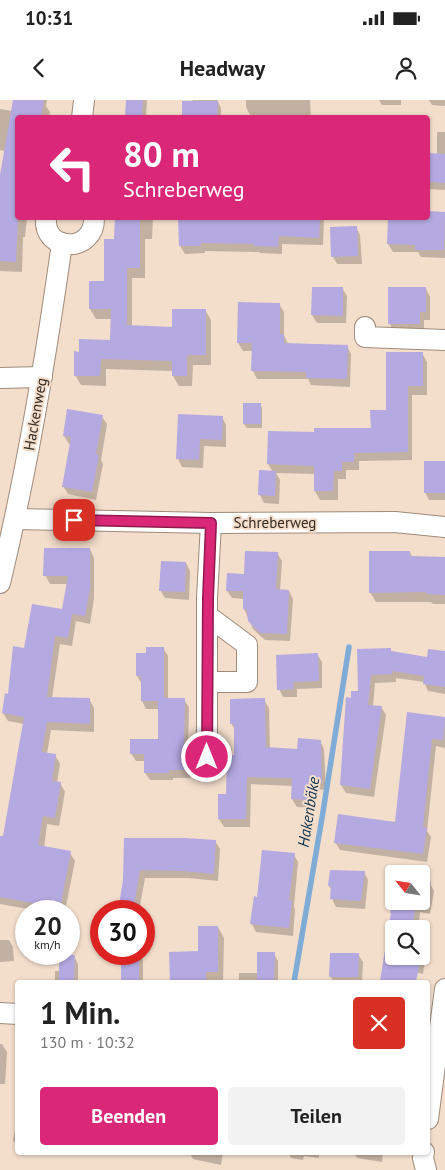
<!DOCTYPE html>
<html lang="de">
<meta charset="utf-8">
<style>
:root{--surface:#fff;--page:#f2f2f2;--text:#222;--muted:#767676;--accent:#db2777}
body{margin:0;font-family:"PT Sans",sans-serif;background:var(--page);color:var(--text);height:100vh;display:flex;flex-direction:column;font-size:19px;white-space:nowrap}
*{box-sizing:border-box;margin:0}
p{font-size:16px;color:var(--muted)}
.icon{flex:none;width:28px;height:28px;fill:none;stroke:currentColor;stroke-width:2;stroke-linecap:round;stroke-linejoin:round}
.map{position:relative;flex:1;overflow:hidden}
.side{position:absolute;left:15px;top:880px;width:415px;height:175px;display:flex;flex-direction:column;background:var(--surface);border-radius:5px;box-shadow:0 1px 4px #0004}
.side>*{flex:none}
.guide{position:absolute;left:15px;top:15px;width:415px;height:105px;border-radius:5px;box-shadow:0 1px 4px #0004;background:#db2777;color:#fff;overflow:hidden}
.needle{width:32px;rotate:300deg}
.fabs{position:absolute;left:385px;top:765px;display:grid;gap:10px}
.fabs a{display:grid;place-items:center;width:45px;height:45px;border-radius:5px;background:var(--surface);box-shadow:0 1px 4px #0004;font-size:25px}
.speed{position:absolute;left:15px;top:800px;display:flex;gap:10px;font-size:25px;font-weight:700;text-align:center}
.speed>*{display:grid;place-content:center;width:65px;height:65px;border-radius:50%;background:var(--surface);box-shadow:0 1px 4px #0004;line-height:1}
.speed small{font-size:12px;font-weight:400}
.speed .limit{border:8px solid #d22;background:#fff;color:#111}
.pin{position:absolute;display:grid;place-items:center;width:42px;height:42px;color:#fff;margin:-21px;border-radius:10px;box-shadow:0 2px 8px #0006}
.me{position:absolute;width:55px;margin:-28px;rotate:0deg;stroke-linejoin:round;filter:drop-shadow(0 0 4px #0008)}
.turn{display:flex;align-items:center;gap:18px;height:105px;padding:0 25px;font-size:22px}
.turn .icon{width:65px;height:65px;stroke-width:2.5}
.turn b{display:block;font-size:35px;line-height:42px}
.round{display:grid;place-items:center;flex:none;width:52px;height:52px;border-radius:5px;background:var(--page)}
.head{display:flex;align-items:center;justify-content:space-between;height:85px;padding:0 25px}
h1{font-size:30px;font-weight:800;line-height:38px}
.button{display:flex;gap:10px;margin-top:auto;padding:10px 25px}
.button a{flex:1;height:58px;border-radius:5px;background:var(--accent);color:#fff;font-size:20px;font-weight:800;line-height:58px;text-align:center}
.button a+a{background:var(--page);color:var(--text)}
.status{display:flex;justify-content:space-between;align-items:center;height:35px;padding:0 25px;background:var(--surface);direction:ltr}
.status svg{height:14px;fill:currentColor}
header{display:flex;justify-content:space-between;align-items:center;height:65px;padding:0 25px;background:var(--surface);font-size:22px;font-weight:800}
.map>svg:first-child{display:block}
.shadow{fill:#0003}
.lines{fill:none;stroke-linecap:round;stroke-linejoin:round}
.stream{stroke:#7facd7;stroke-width:5.5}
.building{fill:#b4a9e1}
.street-casing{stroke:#9f8b7b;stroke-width:22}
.street{stroke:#fff;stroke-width:20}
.route-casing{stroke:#8e194d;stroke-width:12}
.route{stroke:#db2777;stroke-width:9}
.labels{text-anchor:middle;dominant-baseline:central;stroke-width:4;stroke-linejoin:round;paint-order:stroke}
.street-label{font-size:15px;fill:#332a24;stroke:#f3ddcb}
.water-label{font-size:16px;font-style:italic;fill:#0e304d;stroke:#f3ddcb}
</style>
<div class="status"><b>10:31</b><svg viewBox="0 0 49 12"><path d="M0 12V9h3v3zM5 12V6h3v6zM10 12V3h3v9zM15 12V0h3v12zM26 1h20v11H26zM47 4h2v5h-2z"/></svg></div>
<header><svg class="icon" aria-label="back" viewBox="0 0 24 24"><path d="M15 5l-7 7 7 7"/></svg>Headway<svg class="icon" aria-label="person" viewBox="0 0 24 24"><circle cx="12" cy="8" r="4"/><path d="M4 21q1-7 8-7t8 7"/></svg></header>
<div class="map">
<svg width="445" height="1070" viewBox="0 0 445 1070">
<rect width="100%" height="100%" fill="#f3ddcb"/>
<g class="shadow">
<path d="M14 0H47L46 6 50 12 49 18H18V118H27L25 137H23L22 172 0 171V91L5 51 0 50V9L12 11Z"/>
<path d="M127 0H147L146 18H126Z"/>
<path d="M193 0H217L221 8V18H183Z"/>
<path d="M246 0H310L311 18H290L289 15H250L246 7Z"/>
<path d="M379 0H401V5H382Z"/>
<path d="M429 0H445V6L432 5Z"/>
<path d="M437 32H445V90L428 89V62L437 55Z"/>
<path d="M428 113 445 114V158L421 157 418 152H393L388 144 389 118H428Z"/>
<path d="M116 118H153L152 139H145V178H132V227L173 228 205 210 211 220V265H193L192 286H179L173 276V271L106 269V286L81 285 75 275 80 253 112 242V219H96L90 209 105 182 115 140Z"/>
<path d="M180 118H324L323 145 282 144V154L260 153 259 152 205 151V153L185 154 180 146Z"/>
<path d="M356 127 360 135 362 164H337L333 157Z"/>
<path d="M342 188 347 196 346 223H317L312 215Z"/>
<path d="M426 189 430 197V220H424V231H394L389 223Z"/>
<path d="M279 204 284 212V235L288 244 347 246 351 254 350 287 311 285 308 279H257L253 271V251H243L238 243Z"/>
<path d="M422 253 427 262V295H412V360L359 361V370H346V379H338V400H320L315 391V374L276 373 280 380 279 404 264 403 260 395 273 372 268 364 316 333 372 329 387 311Z"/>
<path d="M244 305H260L262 308V328H247L244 324Z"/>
<path d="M179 316 222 317 226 325V347L204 346 203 368 182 367 178 359Z"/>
<path d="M102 317 107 324 101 360 103 364 96 400 68 394 63 386 71 344H69L64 336Z"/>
<path d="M445 362V400H429L425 392Z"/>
<path d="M90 449 94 458V498L90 524 76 521 72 546 60 544 52 598 89 599 94 608V632L51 630 47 654 55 655 60 664 57 683H60L65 692 59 726 47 724 44 748 70 753 75 761 65 811H40L0 804V737H4L24 624 8 621 3 613 25 549 63 510 67 484H50L45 475Z"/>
<path d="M410 452 412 457 445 458V504H433L431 502H376L370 492Z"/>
<path d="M277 453 282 461 280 491H289L293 499 290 541 265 540 253 529 249 520 244 509V499L232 498 227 491 245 475Z"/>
<path d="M186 463 190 471 189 500 165 498 160 490Z"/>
<path d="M163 548 168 556V599L184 600 189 607 188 653 190 655V678H173V680H150L145 673V661H136L131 653 159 641V609H146L142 601V584L137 576 148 554Z"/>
<path d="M390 549 392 553 428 558 445 553V594L428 591 424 582 396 578V582L375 583 373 607H381L386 615 374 697 346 693 341 685 352 599 359 593 358 550Z"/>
<path d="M317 554 322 562V588L297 589V597H283L279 589Z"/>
<path d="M264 600 269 608 270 649 298 650 320 641 324 649 326 690 316 689 315 708 297 707 292 699 293 686 251 684 250 727H224L219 719 227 695 235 656V630L231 623Z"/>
<path d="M408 613 445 618V648L436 646 427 731 431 737 427 762 340 750 335 742 396 723Z"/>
<path d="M125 739 215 741 220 749 218 781 188 778H145L139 811H110L111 808 119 809 125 780Z"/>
<path d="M294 755 298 762 294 806 295 810 293 836 256 832 252 824 258 798Z"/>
<path d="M364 772 368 780 365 809 336 807 332 799V791L329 786Z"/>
<rect x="397" y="773" width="23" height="1"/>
<path d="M421 775 424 781 430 783 434 791 430 814 420 812 418 829H394V856H421L422 847 426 855 423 874 413 872 411 882H382L394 801H421Z"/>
<path d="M218 827 224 838 223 882H171L170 853H199Z"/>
<path d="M0 840H9L13 847 14 861 0 862Z"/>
<path d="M122 854H140L143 860V882H122Z"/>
<path d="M274 854 278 861V882H239V873H258Z"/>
<path d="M358 854 363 862 362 882H334L330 876Z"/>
<path d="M74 856 78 864V882H55V871H60Z"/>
<path d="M0 944H2L7 952 5 984H0Z"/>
<path d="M18 1018V1047L13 1040Z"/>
<path d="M189 1052H223L221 1065 193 1059Z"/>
<path d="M288 1052H319V1058L304 1056 303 1060 291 1058Z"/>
<path d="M354 1052H383L382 1062 357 1058Z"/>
</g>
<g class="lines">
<path class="stream" d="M294 882 323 712 349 547"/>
</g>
<g class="building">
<path d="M13 0H44L41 18H14H18V118L16 162 0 161V75Z"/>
<path d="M126 0H143L142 18H125Z"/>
<path d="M182 1H218L217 18H182Z"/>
<path d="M428 53 445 54V83L428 82Z"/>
<path d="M428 111 445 112 444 150H415V145L387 144 388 118H428Z"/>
<path d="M115 118H140V168H127V225L172 227V209H206V255H187V276H172V261L101 259 100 276H74V251L79 252V239L110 240 111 209H89V181H104V139H114Z"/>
<path d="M178 118H320L319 138 279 136 278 147 254 146V144L201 143V146H179Z"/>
<path d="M357 126 358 156 331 157 330 127Z"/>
<path d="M312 187H343V216L311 215Z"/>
<path d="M388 187H426V212H420V224H388Z"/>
<path d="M238 202 280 203V234H284V243L348 245 347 279 306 278V272L251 271 252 243H237Z"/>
<path d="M386 252H423V286H408V352L354 353V362H342V371H334L333 391H314V366L267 364 268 331 314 332V328H371L370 310H386Z"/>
<rect x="243" y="303" width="18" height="21"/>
<path d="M67 309 103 315 96 354 99 355 92 392 62 387 71 337 63 336Z"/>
<path d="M178 314 223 316 222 340 200 339 199 360 176 359Z"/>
<rect x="424" y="361" width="21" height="32"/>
<path d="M259 370 276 371 275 396 258 395Z"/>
<path d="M44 448H90V489L85 516 72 514 68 538 55 536 47 597 90 598V624L47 622 42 652 56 654 52 681 61 682 55 718 43 716 38 745 71 751 60 808 0 797V736H3L24 617 2 613 5 593 8 594 13 546 24 548 32 504 62 509 68 476H43Z"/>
<path d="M245 451 278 452 276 489 289 490 287 534 260 533 248 521 247 510 243 509V491H226L227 473 244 474Z"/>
<path d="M369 451H410V456L445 457V495L426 494V492L369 493Z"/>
<path d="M161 461 186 462 185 492 159 491Z"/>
<path d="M146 547H164V598H185L184 646H186V670H169V673H144V654H130V639H158V601H141V576H136V553H146Z"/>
<path d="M391 548V551L427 557 428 549 445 551V587L423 584 424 576 392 571V574L371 575 368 605 382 606 370 689 340 685 346 597 351 598V591H358L357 549Z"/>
<path d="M318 553 319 581 293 582 294 589 277 590 276 555Z"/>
<path d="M265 598 266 647 297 649 298 638 321 640 322 683 312 681 311 700 291 699 292 678 247 677 246 719H218V694H226L227 655H234V624H230V599Z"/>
<path d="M407 612 445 617 443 640 432 639 423 727 427 728 423 754 334 743 338 714 395 722Z"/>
<path d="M124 738H185L216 740 214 774 183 771 140 770 133 811H118L123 780Z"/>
<path d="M262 750 295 753 289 800 292 801 289 828 250 824 254 796 257 797Z"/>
<path d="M330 770 365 771 361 801 330 799 331 786H328Z"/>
<path d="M421 780 431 782 426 806 416 804 412 829H394V856H421L416 882 380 881 391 813H390L394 787V801H421Z"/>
<path d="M198 826H218V872H206V882H170L169 852 198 851Z"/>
<path d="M257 852H275L274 882H257Z"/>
<path d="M330 853H359L358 877H329Z"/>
<rect x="121" y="854" width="18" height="28"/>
<path d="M59 855H75L74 882H59Z"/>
</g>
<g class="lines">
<defs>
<g id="street">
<path d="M82 18 84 0"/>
<path d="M46 118C43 153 95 153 94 118"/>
<path d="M365 227V237L445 240"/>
<path d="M0 278 42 277"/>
<path d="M15 419 211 423 395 422 445 427"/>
<path d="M0 483C27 371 46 258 62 143"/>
<path d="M207 582H247V545L208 516"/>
<path d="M207 657V498L211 423"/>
<path d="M0 913 18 914"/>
<path d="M428 1019 445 889"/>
<path d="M424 1052 423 1058 426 1070"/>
</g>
</defs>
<use href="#street" class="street-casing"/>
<use href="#street" class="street"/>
</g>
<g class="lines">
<defs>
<path id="route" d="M74 420 211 423 208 498 207 657"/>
</defs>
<use href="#route" class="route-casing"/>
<use href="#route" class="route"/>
</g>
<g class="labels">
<g class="street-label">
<text transform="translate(35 314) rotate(-80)">Hackenweg</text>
<text x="275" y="422">Schreberweg</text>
</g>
<g class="water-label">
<text transform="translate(308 712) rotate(-81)">Hakenbäke</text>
</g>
</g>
</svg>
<div class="fabs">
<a><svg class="needle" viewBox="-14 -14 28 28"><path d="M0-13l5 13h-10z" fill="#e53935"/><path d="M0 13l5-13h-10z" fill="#767676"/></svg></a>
<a><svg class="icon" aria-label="search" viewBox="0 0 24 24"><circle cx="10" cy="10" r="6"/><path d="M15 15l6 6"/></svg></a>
</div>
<div class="speed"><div>20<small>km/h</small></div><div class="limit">30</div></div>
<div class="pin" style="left:74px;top:420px;background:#d93025"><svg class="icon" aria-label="arrive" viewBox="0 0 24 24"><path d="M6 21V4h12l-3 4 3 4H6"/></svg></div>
<svg class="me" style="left:207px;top:657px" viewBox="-20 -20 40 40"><circle r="17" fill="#db2777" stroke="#fff" stroke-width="3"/><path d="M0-11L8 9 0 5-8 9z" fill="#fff"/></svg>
<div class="guide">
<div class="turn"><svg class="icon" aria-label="left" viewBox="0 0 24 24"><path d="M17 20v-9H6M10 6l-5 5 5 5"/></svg><div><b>80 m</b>Schreberweg</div></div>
</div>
<section class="side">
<div class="head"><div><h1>1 Min.</h1><p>130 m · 10:32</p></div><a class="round" style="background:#d93025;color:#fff"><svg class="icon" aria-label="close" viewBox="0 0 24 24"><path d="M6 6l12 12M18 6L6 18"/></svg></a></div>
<div class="button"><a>Beenden</a><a>Teilen</a></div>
</section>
</div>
